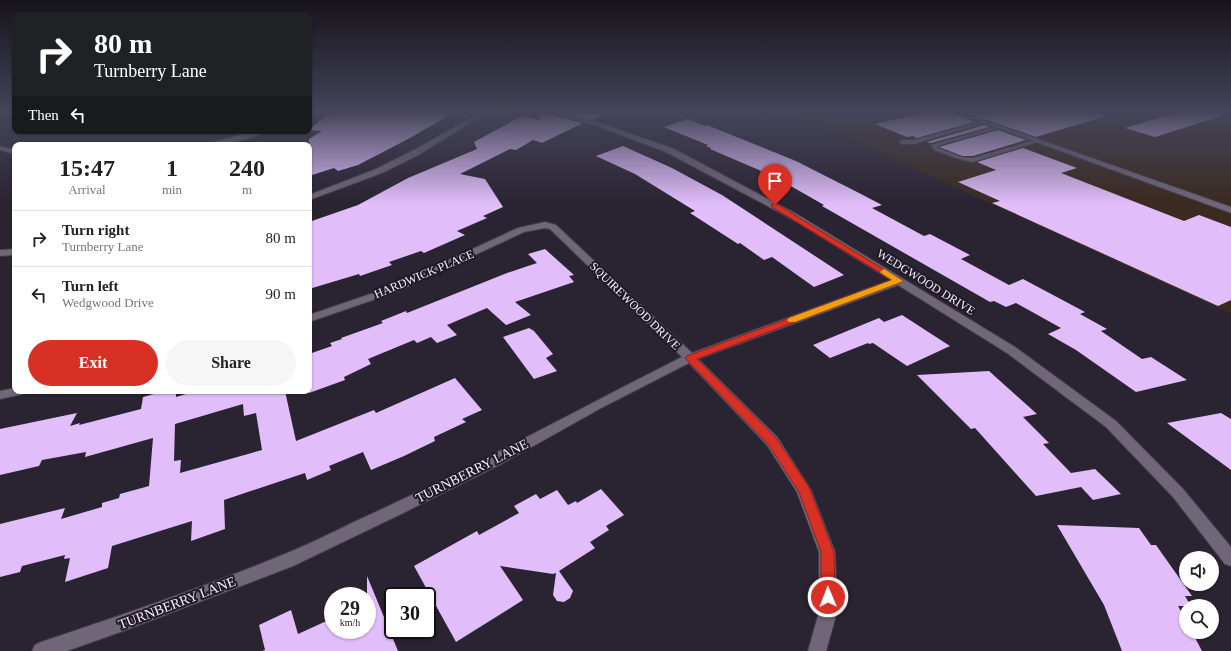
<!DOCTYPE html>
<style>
:root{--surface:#fff;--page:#f6f6f6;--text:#222;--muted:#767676;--line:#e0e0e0;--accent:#d93025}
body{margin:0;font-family:"Times New Roman",serif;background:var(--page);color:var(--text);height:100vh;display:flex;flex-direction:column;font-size:15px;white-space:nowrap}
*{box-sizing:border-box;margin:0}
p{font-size:13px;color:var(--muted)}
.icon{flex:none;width:22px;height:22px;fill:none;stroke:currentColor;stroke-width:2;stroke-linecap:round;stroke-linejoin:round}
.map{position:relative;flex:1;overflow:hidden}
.side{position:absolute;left:12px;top:142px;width:300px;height:252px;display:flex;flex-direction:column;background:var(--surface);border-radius:8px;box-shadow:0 1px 3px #0004}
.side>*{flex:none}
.banner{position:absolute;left:12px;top:12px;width:300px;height:122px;border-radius:8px;box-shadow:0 1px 3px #0004;background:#202124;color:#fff;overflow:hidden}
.tools{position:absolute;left:1179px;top:551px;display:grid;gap:8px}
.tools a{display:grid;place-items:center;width:40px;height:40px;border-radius:50%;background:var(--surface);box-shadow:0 1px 3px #0004;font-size:20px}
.speed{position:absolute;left:324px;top:587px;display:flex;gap:8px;font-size:20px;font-weight:700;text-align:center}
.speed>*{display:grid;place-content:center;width:52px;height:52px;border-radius:50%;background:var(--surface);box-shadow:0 1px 3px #0004;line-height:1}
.speed small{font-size:10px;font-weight:400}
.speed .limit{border:2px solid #111;border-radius:6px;background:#fff;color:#111}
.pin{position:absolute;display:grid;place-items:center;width:34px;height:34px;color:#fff;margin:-41px -17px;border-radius:50% 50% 50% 0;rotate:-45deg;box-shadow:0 0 4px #0007}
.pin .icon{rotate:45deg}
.me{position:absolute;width:44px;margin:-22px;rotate:359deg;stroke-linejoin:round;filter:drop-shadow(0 0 3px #0008)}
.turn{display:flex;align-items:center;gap:14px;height:84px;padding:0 16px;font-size:18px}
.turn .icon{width:52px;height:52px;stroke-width:2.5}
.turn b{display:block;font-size:28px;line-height:34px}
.then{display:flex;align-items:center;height:38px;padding:0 16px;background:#0003;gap:8px;font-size:15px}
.eta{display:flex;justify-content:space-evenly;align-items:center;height:68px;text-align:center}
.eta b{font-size:24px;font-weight:700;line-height:28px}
.cta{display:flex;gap:8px;margin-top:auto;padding:8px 16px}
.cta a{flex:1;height:46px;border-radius:24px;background:var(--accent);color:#fff;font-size:16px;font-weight:700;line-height:46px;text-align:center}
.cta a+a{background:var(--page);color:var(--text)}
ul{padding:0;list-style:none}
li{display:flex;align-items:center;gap:12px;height:56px;padding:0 16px;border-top:1px solid var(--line)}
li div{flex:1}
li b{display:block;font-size:15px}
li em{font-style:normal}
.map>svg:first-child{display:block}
.industrial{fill:#3a2a20}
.building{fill:#e1bdfa;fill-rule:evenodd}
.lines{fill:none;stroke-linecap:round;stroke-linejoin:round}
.service-casing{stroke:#443e49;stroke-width:2}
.minor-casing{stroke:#443e49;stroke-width:2}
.service{fill:#6f6677;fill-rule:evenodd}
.minor{fill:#6f6677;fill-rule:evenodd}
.route{fill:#d93025;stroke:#8d1f18}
.slow{fill:#f59e0b}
.labels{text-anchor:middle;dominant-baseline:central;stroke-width:4;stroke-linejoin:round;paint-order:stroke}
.street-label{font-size:12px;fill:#f4eff8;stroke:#211927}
.near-street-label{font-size:14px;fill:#f4eff8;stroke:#211927}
</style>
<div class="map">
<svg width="1231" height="651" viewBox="0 0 1231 651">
<rect width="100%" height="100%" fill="#2a2331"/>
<path class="industrial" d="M793 113H1231V314Z"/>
<g class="building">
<path d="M329 113H453L410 138 358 165 338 171 334 168 309 176V139L322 131 309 130Z"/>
<path d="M540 113H546L547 114 583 123 542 143 533 140 516 150 510 149 460 174 485 179 503 207 483 216 487 218 457 231 465 235 424 253 421 251 389 262 392 265 360 276 359 274 309 289V222L358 205 408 178 477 149 474 142 522 116 539 120Z"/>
<path d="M562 113H606L591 120Z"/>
<path d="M921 113H955V114L975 122 917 138 913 136 907 137 875 124Z"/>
<path d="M967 113H1102L1103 117 1036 137Z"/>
<path d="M1174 113H1221V116L1155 137 1125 128Z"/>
<path d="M688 119 705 126 707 125 796 161 861 194 882 205 872 208 924 236 930 234 970 255 961 259 1009 285 1023 279 1085 312 1080 314 1107 329 1101 331 1142 359 1151 357 1187 380 1136 392 1076 350 1048 334 1061 328 1016 303 1006 307 994 301 990 302 822 206 824 205 782 181H779L759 170 710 149 711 148 706 146 708 145 664 127Z"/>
<path d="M984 125 990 127 931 143 927 142Z"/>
<path d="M998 130 1026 140 973 156H962L939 147Z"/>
<path d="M623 146 672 168 722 195 844 275 814 287 772 257 764 260 740 243 738 244 690 213 695 211 635 174 596 156Z"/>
<path d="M1023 148 1077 168 1061 173 1184 221 1199 215 1231 227V300L1218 306 992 203 1000 201 958 182 996 170 977 162Z"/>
<path d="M545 249 574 275 569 276 574 282 515 302 531 315 506 325 487 308 447 325 457 335 437 343 431 337 417 343 414 340 368 359 371 364 344 377 345 380 309 393V354L332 346 330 343 342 339 341 338 383 323 381 321 406 311 407 313 507 273 537 263 528 254Z"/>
<path d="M902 315 950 346 907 366 873 343 869 344 868 343 830 358 813 345 879 318 884 322Z"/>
<path d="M529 328 534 331 553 354 546 358 557 371 534 379 503 337Z"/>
<path d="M989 371 1037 414 1023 417 1049 443 1043 444 1071 473 1095 469 1121 494 1093 500 1081 487 1036 496 975 428 971 429 917 375Z"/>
<path d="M455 378 482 410 462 419 466 422 434 437 435 441 404 456 371 470 363 452 329 466 331 470 307 480 305 473 224 500 225 529 191 541 192 521 112 546 108 568 65 582 70 558 64 559 65 555 22 566 20 572 0 577V524L65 508 61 519 102 507V503L119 498 120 494 149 486 153 438 85 457 86 452 42 460 39 466 0 475V429L77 413 70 426 80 423 79 425 141 409 143 397 165 391H176V397L196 391H285L296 441 374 410 376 413ZM243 404 244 416 256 413 262 450 180 473 181 460 174 461 175 424Z"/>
<path d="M1221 413 1231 419V470L1167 423Z"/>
<path d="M601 489 624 515 606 526 609 530 590 542 595 548 559 571 573 591 570 598 564 602 557 601 553 595 556 573 553 574 500 566 523 600 456 642 414 566 477 531 479 535 519 513 514 506 536 494 540 499 557 490 568 505 576 501 577 503Z"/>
<path d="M1057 525 1139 528 1151 545H1156L1192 596H1185L1191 606H1178L1186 620V632H1192L1202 651H1122L1104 605Z"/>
<path d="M367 576 398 651H262L265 650 259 625 291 610 298 634 333 618V630H367Z"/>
</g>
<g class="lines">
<defs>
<g id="service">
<path d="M983 121 987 122 914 144H902L899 142 902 140H914Z"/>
<path d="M998 126H1000V128L937 146 938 148 962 157 973 158 1035 140 1040 141 973 162 959 159 934 150 931 145Z"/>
</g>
<g id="minor">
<path d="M479 113H486L420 154 382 173 309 200V195L376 169 414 150Z"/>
<path d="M547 113H557L599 123 672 148 798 215 1015 347 1116 421 1183 489 1231 547V566L1225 564 1173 497 1106 427 1007 353 898 285 698 359 777 437 811 490 835 552 837 612 826 651H808L819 612V552L797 492 767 445 689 363 603 407 503 463 401 514 293 566 126 630 67 651H32L35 645 41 642C121 615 202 588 280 556 305 546 330 534 354 522 466 471 573 412 682 357L550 229 545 228 524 232 396 292 309 322V315L388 288 518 228 545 222 556 225 692 353 891 280 792 219 666 152 595 125Z"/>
<path d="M956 113H964L1231 207V213Z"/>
<path d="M255 131H265C254 140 218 145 203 145Z"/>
<path d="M0 146 15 150V154L0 150Z"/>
<path d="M15 249V255L0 256V250Z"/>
<path d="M15 388V391H25L23 394 0 399V391Z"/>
</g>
</defs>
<use href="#service" class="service-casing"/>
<use href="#minor" class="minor-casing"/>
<use href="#service" class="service"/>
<use href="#minor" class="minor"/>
</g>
<linearGradient id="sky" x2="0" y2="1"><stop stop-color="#17131b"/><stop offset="0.55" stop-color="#44455a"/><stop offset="1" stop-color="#44455a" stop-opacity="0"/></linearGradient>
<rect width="1231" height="204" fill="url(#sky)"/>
<path class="route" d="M775 203 903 281 901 282 697 359 776 438 809 487 834 552 835 597 833 602 828 604 823 602 821 597V552L799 492 768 444 685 358 687 356 892 280 772 207 771 205Z"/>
<path class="slow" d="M884 269 903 281 901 282 795 322H789L787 320 789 318 892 280 881 273 880 272Z"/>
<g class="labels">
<g class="street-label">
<text transform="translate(424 274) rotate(-23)">HARDWICK PLACE</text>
<text transform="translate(926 282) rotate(32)">WEDGWOOD DRIVE</text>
<text transform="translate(635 306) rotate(44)">SQUIREWOOD DRIVE</text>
</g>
<g class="near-street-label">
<text transform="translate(472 471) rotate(-27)">TURNBERRY LANE</text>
<text transform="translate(177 603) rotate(-21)">TURNBERRY LANE</text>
</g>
</g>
</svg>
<div class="tools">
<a><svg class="icon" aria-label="sound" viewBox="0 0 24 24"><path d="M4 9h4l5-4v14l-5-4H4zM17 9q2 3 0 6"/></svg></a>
<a><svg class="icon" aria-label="search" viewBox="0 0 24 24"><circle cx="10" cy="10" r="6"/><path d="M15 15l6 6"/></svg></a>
</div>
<div class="speed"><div>29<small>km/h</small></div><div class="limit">30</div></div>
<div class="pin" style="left:775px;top:205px;background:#d93025"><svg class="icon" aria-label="arrive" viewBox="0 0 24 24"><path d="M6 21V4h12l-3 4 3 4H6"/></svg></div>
<svg class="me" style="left:828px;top:597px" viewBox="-20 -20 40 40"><circle r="17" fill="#d93025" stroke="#fff" stroke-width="3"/><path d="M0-11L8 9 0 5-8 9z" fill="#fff"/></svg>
<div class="banner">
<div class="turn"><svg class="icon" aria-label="right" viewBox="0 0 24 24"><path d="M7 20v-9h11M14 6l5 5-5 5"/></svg><div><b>80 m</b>Turnberry Lane</div></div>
<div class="then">Then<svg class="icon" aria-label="left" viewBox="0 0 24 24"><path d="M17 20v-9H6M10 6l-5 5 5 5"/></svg></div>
</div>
<section class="side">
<div class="eta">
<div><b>15:47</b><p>Arrival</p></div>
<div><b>1</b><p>min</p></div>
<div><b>240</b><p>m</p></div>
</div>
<ul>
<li><svg class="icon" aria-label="right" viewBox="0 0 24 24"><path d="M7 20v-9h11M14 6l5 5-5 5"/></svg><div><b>Turn right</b><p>Turnberry Lane</p></div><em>80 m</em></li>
<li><svg class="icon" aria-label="left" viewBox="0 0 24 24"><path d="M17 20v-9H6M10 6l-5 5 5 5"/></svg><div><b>Turn left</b><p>Wedgwood Drive</p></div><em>90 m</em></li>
</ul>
<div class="cta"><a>Exit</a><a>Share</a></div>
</section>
</div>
